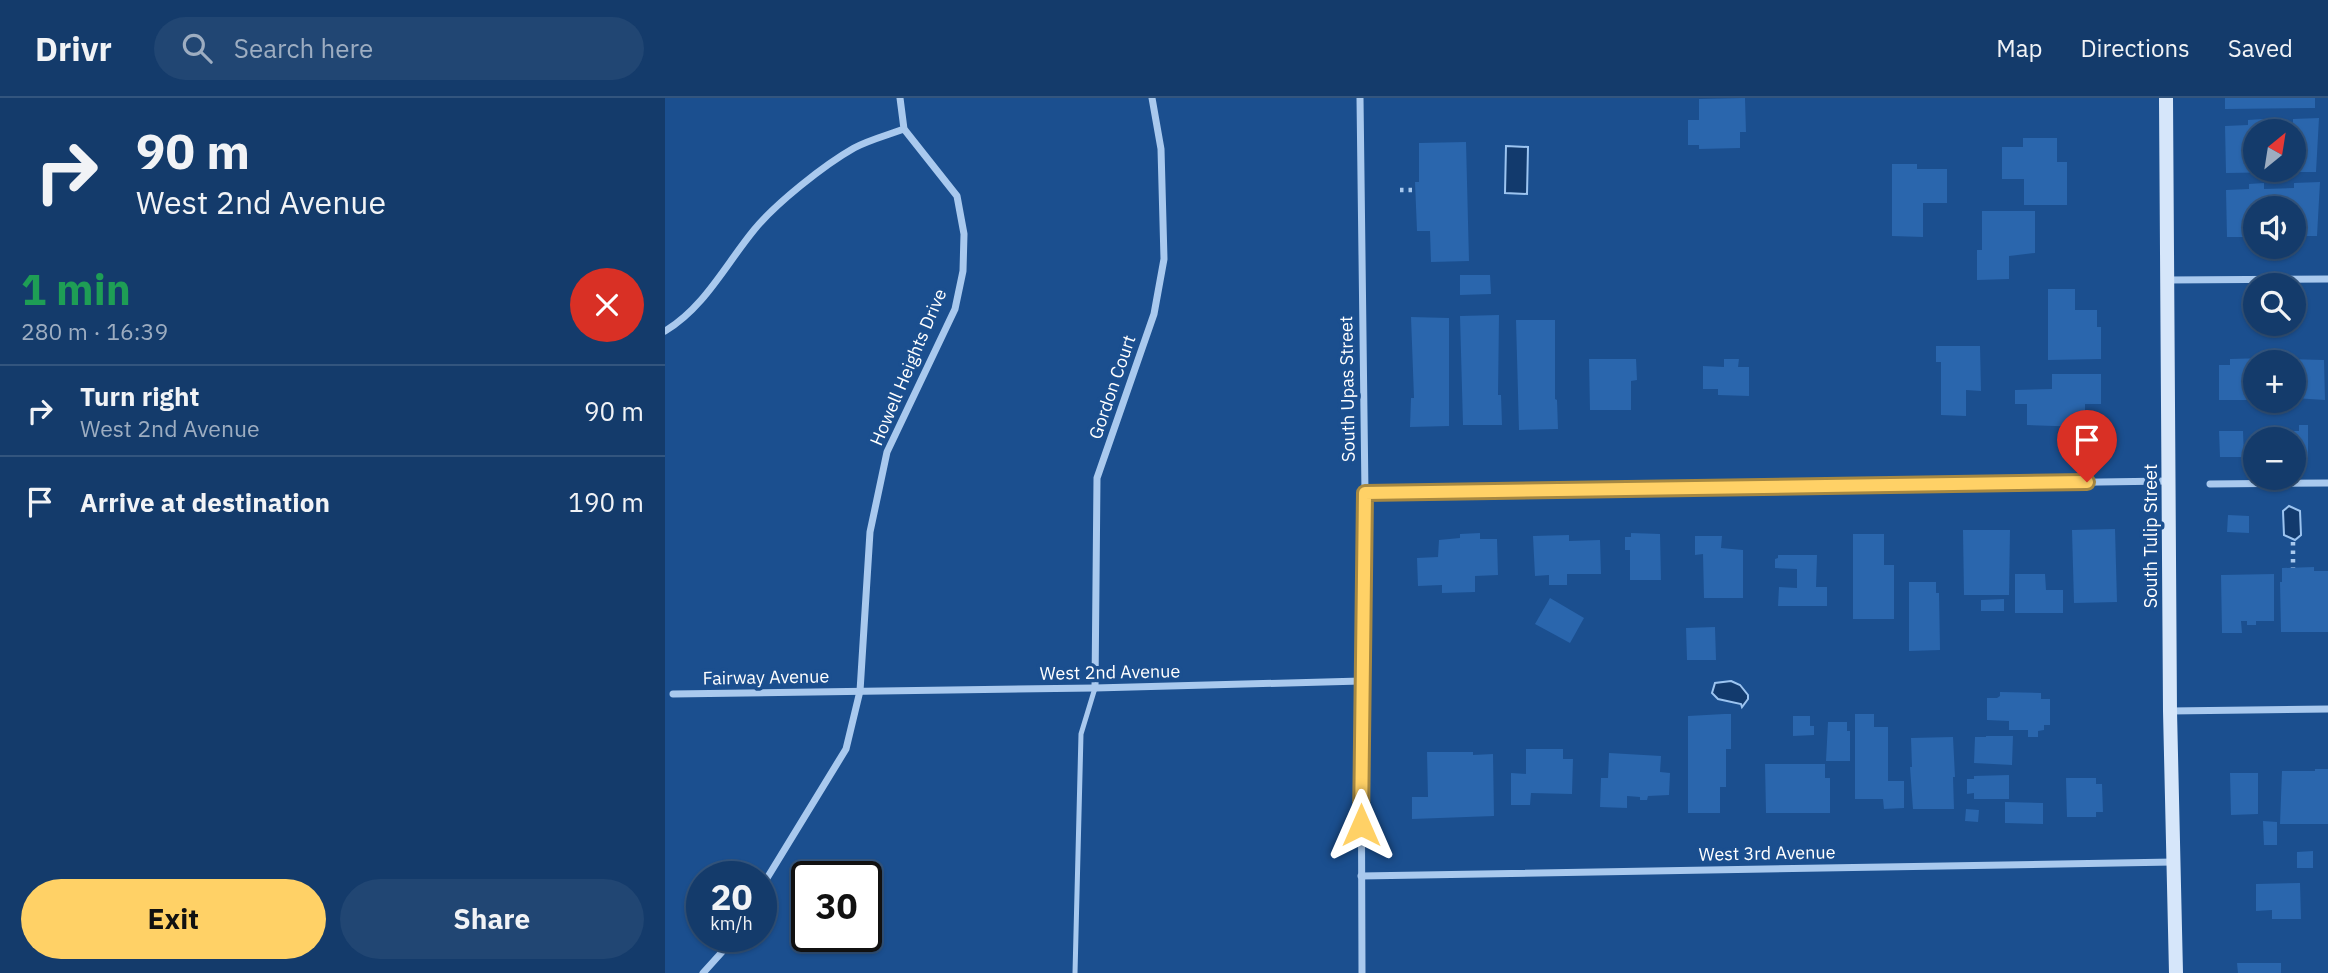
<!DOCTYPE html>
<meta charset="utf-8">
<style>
:root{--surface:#143b6b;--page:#214673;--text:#f1f3f6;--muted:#9dadc1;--line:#33557e;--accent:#ffd166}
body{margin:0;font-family:"IBM Plex Sans",sans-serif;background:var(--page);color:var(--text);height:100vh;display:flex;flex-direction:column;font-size:26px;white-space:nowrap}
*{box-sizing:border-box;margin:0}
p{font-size:23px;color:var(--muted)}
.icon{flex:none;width:38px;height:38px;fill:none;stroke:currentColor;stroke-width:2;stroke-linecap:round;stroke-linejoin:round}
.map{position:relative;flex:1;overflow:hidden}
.sheet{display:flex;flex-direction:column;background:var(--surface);width:665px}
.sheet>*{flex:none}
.banner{background:#143b6b;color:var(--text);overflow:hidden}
.needle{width:46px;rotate:30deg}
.fabs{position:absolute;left:1578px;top:21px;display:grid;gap:14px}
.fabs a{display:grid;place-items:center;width:63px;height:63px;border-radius:50%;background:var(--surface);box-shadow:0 2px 5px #0004,0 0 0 2px var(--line);font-size:35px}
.speed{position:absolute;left:21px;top:763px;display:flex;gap:14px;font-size:35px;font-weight:700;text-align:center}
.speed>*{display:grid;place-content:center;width:91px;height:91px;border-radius:50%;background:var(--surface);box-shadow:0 2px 5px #0004,0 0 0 2px var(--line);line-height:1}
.speed small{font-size:18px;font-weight:400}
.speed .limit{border:4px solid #111;border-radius:10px;background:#fff;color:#111}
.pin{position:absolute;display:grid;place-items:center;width:60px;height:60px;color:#fff;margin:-72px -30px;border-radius:50% 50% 50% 0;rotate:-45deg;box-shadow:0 0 7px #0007}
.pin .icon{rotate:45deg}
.me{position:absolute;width:77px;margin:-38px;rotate:0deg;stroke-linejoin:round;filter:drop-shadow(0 0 5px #0008)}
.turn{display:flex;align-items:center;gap:24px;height:147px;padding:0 21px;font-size:32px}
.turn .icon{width:91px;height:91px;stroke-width:2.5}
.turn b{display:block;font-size:49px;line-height:60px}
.round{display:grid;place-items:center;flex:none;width:74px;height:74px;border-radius:37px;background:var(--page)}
.overview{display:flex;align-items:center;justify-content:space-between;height:119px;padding:0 21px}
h1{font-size:42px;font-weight:800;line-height:52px;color:#1e9e55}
.primary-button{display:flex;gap:14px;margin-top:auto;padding:14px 21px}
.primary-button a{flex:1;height:80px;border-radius:42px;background:var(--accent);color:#111;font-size:28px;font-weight:800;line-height:80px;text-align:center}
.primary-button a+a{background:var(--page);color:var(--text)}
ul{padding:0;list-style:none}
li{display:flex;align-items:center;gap:21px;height:91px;padding:0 21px;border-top:2px solid var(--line)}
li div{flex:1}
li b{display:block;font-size:26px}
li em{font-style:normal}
header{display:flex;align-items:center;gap:42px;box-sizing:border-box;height:98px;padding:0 35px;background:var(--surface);border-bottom:2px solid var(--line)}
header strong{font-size:33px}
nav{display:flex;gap:38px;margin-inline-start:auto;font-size:24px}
.search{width:490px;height:63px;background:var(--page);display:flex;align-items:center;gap:18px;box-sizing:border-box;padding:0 24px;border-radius:38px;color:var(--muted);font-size:26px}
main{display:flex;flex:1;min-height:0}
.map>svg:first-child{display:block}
.water{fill:#123a6d;stroke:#9cc4f0;stroke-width:2}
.building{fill:#2a66ad}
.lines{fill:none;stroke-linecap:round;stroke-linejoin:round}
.path{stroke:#a9c9ee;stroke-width:4.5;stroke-dasharray:3.5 5;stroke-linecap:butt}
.lane{stroke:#a9c9ee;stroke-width:5}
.street{stroke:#a9c9ee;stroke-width:7}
.secondary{stroke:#d6e6fa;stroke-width:14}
.route-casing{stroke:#a68842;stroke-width:18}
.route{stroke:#ffd166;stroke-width:12}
.labels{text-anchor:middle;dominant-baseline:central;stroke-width:7;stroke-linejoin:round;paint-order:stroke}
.street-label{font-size:18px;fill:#fff;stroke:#1b4f8f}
</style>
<header>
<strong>Drivr</strong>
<div class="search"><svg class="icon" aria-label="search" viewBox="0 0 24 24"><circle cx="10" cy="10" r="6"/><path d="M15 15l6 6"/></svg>Search here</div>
<nav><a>Map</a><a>Directions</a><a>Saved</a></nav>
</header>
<main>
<section class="sheet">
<div class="banner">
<div class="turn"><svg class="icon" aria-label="right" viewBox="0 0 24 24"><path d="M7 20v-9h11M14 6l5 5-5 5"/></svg><div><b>90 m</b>West 2nd Avenue</div></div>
</div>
<div class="overview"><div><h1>1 min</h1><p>280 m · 16:39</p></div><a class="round" style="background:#d93025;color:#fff"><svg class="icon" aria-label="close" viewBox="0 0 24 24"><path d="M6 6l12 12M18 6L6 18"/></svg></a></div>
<ul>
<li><svg class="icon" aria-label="right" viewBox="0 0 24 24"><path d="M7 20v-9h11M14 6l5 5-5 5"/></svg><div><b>Turn right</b><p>West 2nd Avenue</p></div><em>90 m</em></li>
<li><svg class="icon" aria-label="arrive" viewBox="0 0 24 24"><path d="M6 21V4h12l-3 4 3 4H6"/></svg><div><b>Arrive at destination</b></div><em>190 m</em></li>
</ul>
<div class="primary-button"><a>Exit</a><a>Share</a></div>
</section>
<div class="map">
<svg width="1663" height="875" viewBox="0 0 1663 875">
<rect width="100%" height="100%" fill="#1b4f8f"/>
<g class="water">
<path d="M841 48 863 49 862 96 840 95Z"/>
<path d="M1624 408 1635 413 1636 437 1630 442 1619 437 1618 413Z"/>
<path d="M1066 583 1075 587 1083 597V601L1077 609 1076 606 1053 601 1047 595 1050 585Z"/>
</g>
<g class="building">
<path d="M1080 0 1081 34H1075V50L1034 51V47H1023V22H1034V1Z"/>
<path d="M1560 0H1650V10L1560 11Z"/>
<path d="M1654 20 1651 74H1629V33H1591V72H1626V74L1561 75 1560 28 1583 27V22L1598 21V27H1628V21Z"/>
<path d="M1358 40H1392V64H1402V107H1359V81H1337V49H1358Z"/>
<path d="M801 44 804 163 766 164 765 133H752L750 84H754V45Z"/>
<path d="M1227 66H1252V71H1282V105H1258V139L1227 138Z"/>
<path d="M1655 84 1652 138H1629V110H1591V139H1562L1561 92 1584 91V86L1599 85V91L1629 90V85Z"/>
<path d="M1317 113H1370V155L1344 158V181L1312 182V152H1317Z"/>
<path d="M795 177H825L826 196 795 197Z"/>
<path d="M1383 191H1410V212H1432V229H1436V261L1383 262Z"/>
<path d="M834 217 833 297H836L837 327H798L795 218Z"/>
<path d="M746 219 784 220V328L745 329 746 300H749Z"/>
<path d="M851 222H890V301L892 302 893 331 854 332Z"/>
<path d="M1271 248H1315L1316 293 1301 292V318L1276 317V264H1271Z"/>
<path d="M1601 260 1602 264H1591V302H1554V267H1565V261Z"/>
<path d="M924 261H971L972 282 966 283V312H925Z"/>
<path d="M1059 261H1074L1073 269H1084V298L1053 297V291H1038V268L1059 269Z"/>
<path d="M1622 261 1659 262 1660 302 1629 300V264H1622Z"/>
<path d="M1387 276H1436V306H1420V329L1362 327V306H1350V292L1387 291Z"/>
<path d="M1634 327H1643V360H1629V341H1619V333H1634Z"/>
<path d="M1554 333H1578L1579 359H1555Z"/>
<path d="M1563 417 1584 418V435L1562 434Z"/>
<path d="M1450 431 1452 504 1409 505 1407 432Z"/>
<path d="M1298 432H1345L1344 497H1299Z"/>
<path d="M815 435V441H832L833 477 810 478V494L777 495V487L753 488 752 460 773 459 774 442 795 440V436Z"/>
<path d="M966 435 995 436 996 482H965V452H960V439H966Z"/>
<path d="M1188 436H1219V467H1229V521H1188Z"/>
<path d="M904 437V443L935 442 936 476H902V487H884V477L870 478 868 438Z"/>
<path d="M1030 438H1057L1056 450 1078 452V500H1039L1038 456 1030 457Z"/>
<path d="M1113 457H1152L1151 489H1162V508H1113L1114 489 1132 490V471L1110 470V461L1113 460Z"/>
<path d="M1649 469V473H1663V534H1616L1615 484H1617V470Z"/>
<path d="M1350 476H1380L1381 492H1398V515H1350Z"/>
<path d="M1609 476V523H1591V527H1582V523H1576L1577 535H1557L1556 477Z"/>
<path d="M1244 484H1271V495H1274L1275 552 1244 553Z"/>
<path d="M885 500 919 520 905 545 870 526Z"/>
<path d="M1339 501V513H1316V502Z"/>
<path d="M1050 529 1051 562H1022L1021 530Z"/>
<path d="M1335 594 1376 595V601H1385V627H1379V632L1373 633V639H1363V632H1344V623L1322 622V600H1332L1335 598Z"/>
<path d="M1059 616H1066V651H1061V689H1055V715H1023V618Z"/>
<path d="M1190 616H1209V629H1223V683H1239V710L1219 711 1218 701H1190Z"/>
<path d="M1128 618H1145V628H1149V637L1128 638Z"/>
<path d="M1163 624H1182V633H1185V663H1161Z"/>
<path d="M1321 638H1348L1347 667 1309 665 1310 639H1321Z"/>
<path d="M1288 639 1290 679H1288L1289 711H1248L1245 669H1247L1246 640Z"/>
<path d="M861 651H898V661H908L907 696 866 695 865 707H846V675L861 676Z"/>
<path d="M762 654H808V657L828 656 829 718 747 721V699H763Z"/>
<path d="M944 655 996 658 995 674 1005 675 1004 697 983 698 982 702H975V699L962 698V710L935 709 936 680H943Z"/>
<path d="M1100 666H1160V680H1165V715H1101Z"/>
<path d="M1650 671H1663V726H1615L1617 673H1650Z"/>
<path d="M1565 675H1593V716L1566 717Z"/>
<path d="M1344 677V701H1309V695L1302 696V681H1309V678Z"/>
<path d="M1401 680H1431V686H1437L1438 714H1431V719H1402Z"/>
<path d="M1340 704 1378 705V726L1340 725Z"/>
<path d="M1301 711 1314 712 1313 724 1300 723Z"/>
<path d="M1598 723 1612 724V747H1599Z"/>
<path d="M1648 753V770H1632V754Z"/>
<path d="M1635 785 1636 821H1607V812L1591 813V786Z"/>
<path d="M1572 865H1616V875H1573Z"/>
</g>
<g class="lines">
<g class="path">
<path d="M735 92H751"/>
<path d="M1628 444V470"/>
</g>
<path class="lane" d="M410 875 416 636 430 590"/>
<g class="street">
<path d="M695 0 700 395 696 583 697 875"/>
<path d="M1503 182 1663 181"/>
<path d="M0 233C39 210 61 166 89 132 110 106 159 67 189 50 204 42 223 37 239 31"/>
<path d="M1545 386 1663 385"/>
<path d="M700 395 1503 383"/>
<path d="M430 590 432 380 489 216 499 161 496 51 487 0"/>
<path d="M8 596 430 590 696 583"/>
<path d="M1505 613 1663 611"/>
<path d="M696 778 1508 764"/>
<path d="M96 790 181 651 195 593 205 434 222 354 290 211 298 173 299 136 292 98 239 31 235 0"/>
<path d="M38 875 57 854 67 838"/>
</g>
<path class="secondary" d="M1501 0 1505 613 1511 875"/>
</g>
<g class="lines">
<defs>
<path id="route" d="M696 727 700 395 1422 384"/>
</defs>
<use href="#route" class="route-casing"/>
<use href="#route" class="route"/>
</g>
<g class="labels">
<g class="street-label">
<text transform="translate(243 269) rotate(-67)">Howell Heights Drive</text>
<text transform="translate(447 289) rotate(-71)">Gordon Court</text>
<text transform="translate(682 291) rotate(-91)">South Upas Street</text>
<text transform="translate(1485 438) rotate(-90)">South Tulip Street</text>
<text transform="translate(445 574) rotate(-1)">West 2nd Avenue</text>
<text transform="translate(101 579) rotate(-1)">Fairway Avenue</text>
<text transform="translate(1102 755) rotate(-1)">West 3rd Avenue</text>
</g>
</g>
</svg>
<div class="fabs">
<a><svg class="needle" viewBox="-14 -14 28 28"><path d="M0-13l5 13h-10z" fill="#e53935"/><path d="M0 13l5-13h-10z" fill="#9dadc1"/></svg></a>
<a><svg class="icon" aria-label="sound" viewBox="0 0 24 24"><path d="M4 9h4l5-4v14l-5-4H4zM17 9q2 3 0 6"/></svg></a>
<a><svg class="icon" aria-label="search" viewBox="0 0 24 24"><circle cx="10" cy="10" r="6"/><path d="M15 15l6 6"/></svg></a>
<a>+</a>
<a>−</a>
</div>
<div class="speed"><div>20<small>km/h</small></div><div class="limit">30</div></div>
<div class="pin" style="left:1422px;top:384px;background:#d93025"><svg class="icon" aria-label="arrive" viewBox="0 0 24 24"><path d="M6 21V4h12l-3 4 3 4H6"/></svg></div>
<svg class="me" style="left:696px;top:727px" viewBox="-20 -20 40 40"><path d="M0-17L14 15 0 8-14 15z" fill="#ffd166" stroke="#fff" stroke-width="4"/></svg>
</div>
</main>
